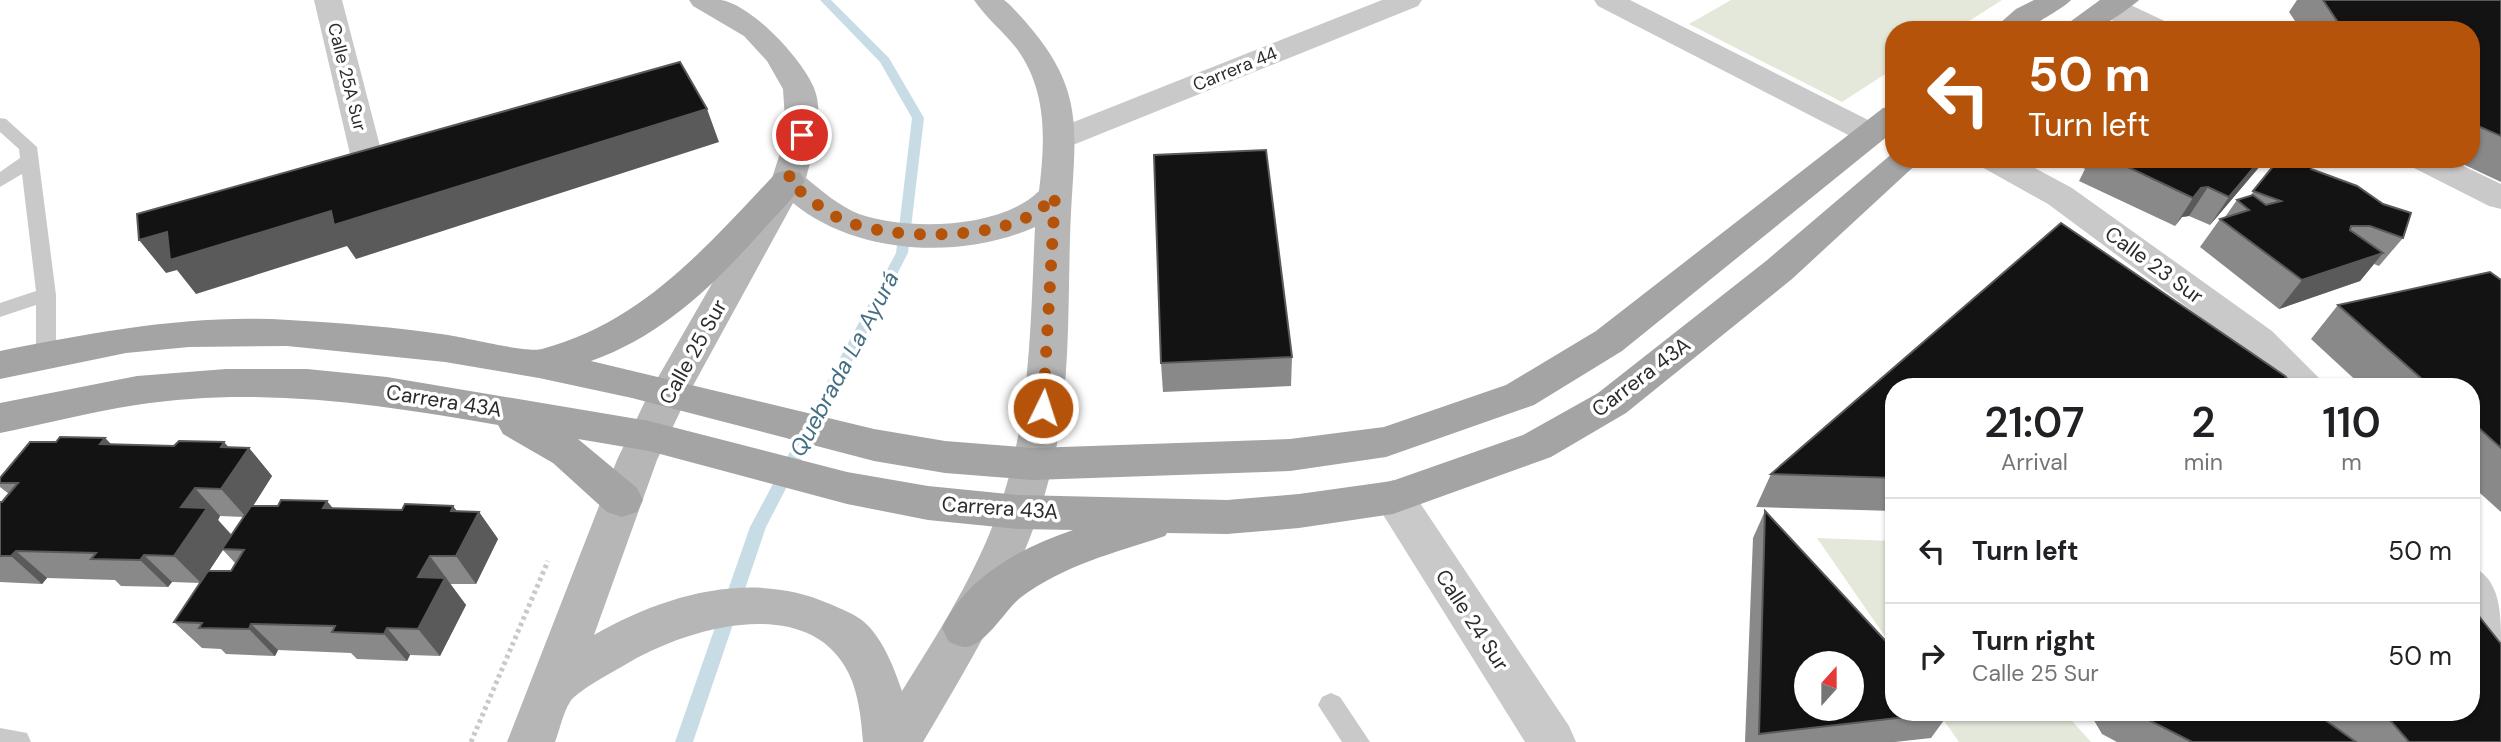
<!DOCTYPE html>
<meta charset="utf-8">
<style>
:root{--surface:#fff;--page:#f6f6f6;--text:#202124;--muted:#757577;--line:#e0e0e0}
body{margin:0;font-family:"DM Sans",sans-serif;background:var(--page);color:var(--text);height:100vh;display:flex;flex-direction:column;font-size:26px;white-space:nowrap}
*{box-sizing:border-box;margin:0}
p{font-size:23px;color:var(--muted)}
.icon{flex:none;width:38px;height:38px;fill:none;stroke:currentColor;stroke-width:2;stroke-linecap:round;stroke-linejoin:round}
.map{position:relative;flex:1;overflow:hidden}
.sheet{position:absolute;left:1885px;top:378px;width:595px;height:343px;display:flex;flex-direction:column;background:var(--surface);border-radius:28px;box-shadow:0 2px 5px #0004}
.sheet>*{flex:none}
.guide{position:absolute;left:1885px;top:21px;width:595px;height:147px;border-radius:28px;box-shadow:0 2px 5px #0004;background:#b45309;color:#fff;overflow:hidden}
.needle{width:46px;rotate:21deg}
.fabs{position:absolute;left:1794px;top:651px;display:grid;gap:14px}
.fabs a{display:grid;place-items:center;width:70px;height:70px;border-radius:50%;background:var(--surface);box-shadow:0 2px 5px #0004;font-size:35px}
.pin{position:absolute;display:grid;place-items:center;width:60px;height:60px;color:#fff;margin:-30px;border:4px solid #fff;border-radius:50%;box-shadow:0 2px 7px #0007}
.me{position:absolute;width:77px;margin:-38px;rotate:4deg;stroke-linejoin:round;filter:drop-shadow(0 0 5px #0008)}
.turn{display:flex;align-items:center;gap:24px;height:147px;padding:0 28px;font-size:32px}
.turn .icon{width:91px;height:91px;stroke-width:2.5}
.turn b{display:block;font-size:49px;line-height:60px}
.eta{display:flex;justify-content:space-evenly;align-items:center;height:119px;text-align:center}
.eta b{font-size:42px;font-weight:600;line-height:49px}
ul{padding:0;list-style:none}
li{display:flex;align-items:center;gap:21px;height:105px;padding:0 28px;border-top:2px solid var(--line)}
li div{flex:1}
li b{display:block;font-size:26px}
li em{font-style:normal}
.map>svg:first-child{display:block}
.green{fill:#e3e8da}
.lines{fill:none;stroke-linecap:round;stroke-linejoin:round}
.stream{fill:#c8dce6;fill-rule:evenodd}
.path{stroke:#c9c9c9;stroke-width:5;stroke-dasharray:3.5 3.5;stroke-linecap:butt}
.lane{fill:#c9c9c9;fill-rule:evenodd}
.street{fill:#c9c9c9;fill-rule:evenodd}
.secondary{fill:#b6b6b6;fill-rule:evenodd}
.primary{fill:#a4a4a4;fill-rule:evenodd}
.wall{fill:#898989;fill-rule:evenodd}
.shaded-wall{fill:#5a5a5a}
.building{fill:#131313;stroke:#5a5a5a;stroke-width:2;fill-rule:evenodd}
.route{stroke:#b45309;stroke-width:12;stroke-dasharray:0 21.6}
.labels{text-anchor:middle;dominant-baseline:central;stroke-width:7;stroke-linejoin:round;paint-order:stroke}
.far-street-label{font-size:18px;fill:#2c2c2c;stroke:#fff}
.street-label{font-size:21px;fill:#2c2c2c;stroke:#fff}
.water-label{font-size:23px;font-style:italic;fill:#446f84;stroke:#fff}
</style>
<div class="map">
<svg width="2501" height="742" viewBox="0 0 2501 742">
<rect width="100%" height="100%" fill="#fff"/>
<g class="green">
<path d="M1731 0H2002L1955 30H1894L1893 69 1842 102 1689 24Z"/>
<path d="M1817 538 1893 541V648Z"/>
<path d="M1938 712H2064L2091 742H1959Z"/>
</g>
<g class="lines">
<path class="stream" d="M820 0H831L889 58 924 118 908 253 766 527 693 742H675L750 527 896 253 912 118 880 62Z"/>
<path class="path" d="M471 742 548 561"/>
<g class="lane">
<path d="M0 118 6 119 37 147 56 295V354L53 359 46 362 39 359 36 354V305L0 317V303L36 291 22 174 0 187V172L20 158 19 149 0 132Z"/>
<path d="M1331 693 1340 697 1370 742H1342L1318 705 1322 697Z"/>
<path d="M0 728 27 733 31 742H0Z"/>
</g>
<g class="street">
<path d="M314 0H342L382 154 378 161 366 164 354 161 350 154Z"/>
<path d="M1382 0H1422L1418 6 1073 145 1062 148 1051 145 1046 138 1051 131Z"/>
<path d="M1594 0H1630L1880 126 1885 133 1880 140 1869 143 1858 140 1598 6Z"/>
<path d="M2100 0H2120L2171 24 2176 30C2150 30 2112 30 2096 6Z"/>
<path d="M1976 159H2018L2072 188 2272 331 2318 377 2323 387H2280L2246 351 2048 204 1980 166Z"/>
<path d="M2406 159H2449L2501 184V209L2489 206 2410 166Z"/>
<path d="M1393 480 1408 485 1569 726 1576 742H1525L1372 497 1378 485Z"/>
<path d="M2471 566C2501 579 2501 613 2501 647L2485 642 2471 621Z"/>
</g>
<path class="secondary" d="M689 0C699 0 711 0 721 0 752 5 802 59 814 88 825 115 813 152 806 178 822 191 839 206 859 214 907 231 1001 229 1039 191 1045 142 1048 92 1017 49 1004 32 986 18 974 0H1004L1009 4C1094 91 1073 129 1070 238 1068 306 1070 376 1057 444 1037 552 978 649 923 742H863C861 720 859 695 849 674 809 590 682 629 623 666 611 673 577 691 570 702 563 713 560 729 555 742H507L617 460 649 393 771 181 786 135 783 89 767 61 744 36 693 6ZM793 203C856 255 961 260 1035 227 1031 310 1031 395 1009 476 989 554 944 624 902 691 894 667 882 637 863 621 853 613 841 609 830 604 752 569 664 595 594 635L657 460 689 393Z"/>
<g class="primary">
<path d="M2034 0H2071C2068 5 2028 29 2022 30 2012 31 2002 30 1992 30L2016 9Z"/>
<path d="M2100 0H2139C2137 3 2102 27 2097 29 2088 33 2072 30 2062 30L2067 24Z"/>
<path d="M1894 106V131L1622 351 1534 405 1386 457 1290 471 1033 480 945 473 874 461 632 398 539 378 445 362 287 346 189 347 126 353 0 379V351C96 332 191 314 289 320 342 323 396 327 448 335 468 338 526 353 542 349 643 322 707 246 776 173L788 170 800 173 805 181C793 199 777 214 763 230 714 285 662 336 591 361L874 429 945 441 1033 448 1290 439 1384 427 1506 385 1596 331 1883 108Z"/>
<path d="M1894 152V159H1922L1792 279 1626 413 1551 457 1393 514 1299 528 1227 534 1167 533 1165 536C1114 553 1064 565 1020 598 1005 610 984 648 964 647 960 647 953 643 949 642L942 628C967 576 1021 548 1073 530L1019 529 928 520 847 504 649 451 578 439 637 488 643 500 637 512 622 517 607 512 553 463 503 434 498 425C378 404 258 386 136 405 91 412 45 424 0 433V403L137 376 226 369H307L387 377 649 421 847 472 928 486 1019 495 1227 500 1299 494 1392 481 1523 435 1598 393 1766 261Z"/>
</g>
</g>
<g class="wall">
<path d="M2297 0H2501V182L2452 159H2471V30H2301L2289 12Z"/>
<path d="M2087 159H2266L2210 225 2189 216 2182 217 2175 226 2079 181 2085 169 2082 167Z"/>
<path d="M2279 159 2311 169 2403 238 2379 266 2374 264 2360 281 2279 309 2200 247 2220 219 2225 217 2237 200 2250 196Z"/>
<path d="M2501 280V512L2471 485V387H2363L2311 339 2338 305Z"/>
<path d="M1292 357 1291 386 1163 392 1161 363Z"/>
<path d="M1894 387V511L1756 507 1771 474Z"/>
<path d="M105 438 111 444 249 448 272 476 253 506 402 510 453 506 457 511 479 512 498 539 476 584H450L466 605 440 656 410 655 407 661 357 659 351 653 278 650 275 656 226 654 221 649 202 648 174 622 200 583 172 582 168 587 121 586 115 580 47 578 42 584 0 582V502H2L9 494 0 487V478L56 442ZM220 516 244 517 232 535 218 520ZM223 550 235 563 231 571H209Z"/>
<path d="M1765 511 1950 712 1931 738 1895 742H1745L1753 538Z"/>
<path d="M2089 712H2314L2332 725 2322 712H2471L2501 742H2117L2102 734Z"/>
</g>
<g class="shaded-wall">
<path d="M707 109 719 142 356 259 347 246 196 294 177 270 166 273 139 240 167 232 331 211Z"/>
<path d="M2261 159H2266L2210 225 2229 197Z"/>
<path d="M2208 187 2189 216 2182 217 2175 226 2193 198 2201 188Z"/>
<path d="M2383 253 2360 281 2279 309 2302 280Z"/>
<path d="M105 438 132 466 100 444Z"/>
<path d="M224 442 240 460 249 448 272 476 246 517 221 489V447Z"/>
<path d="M195 488 220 516 218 520 232 536 201 583 174 556 181 507Z"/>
<path d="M327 501 350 529 323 508Z"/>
<path d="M453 506 470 530 479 512 498 539 476 584 456 556 451 511Z"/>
<path d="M16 551 47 578 42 584 11 556Z"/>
<path d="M144 555 172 582 168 587 140 560Z"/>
<path d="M430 556 466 605 440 656 418 629V577Z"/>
<path d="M251 624 278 650 275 656 249 629Z"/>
<path d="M387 628 410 655 407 661 384 634Z"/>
</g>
<g class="building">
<path d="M2323 0H2501V136L2471 123V30H2343Z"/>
<path d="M680 62 707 109 334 225 331 211 170 260 167 232 139 240 137 214Z"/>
<path d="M1266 150 1292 357 1161 363 1154 155Z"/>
<path d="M2111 159H2261L2229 197 2208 187 2201 188 2193 198Z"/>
<path d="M2279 159H2301L2312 164 2311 169 2357 186 2383 204 2411 213 2403 238 2370 226H2351L2350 230 2383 253 2302 280 2220 219 2249 210 2237 200 2253 195 2266 205 2281 201 2253 191Z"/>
<path d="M2061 223 2285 376 2294 387H1894V478L1771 474Z"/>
<path d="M2490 272 2501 280V448L2471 421V387H2431L2338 305Z"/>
<path d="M60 437 105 438 100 444 174 446 179 441 224 442 221 447 249 448 221 489 195 488 181 507 207 508 174 556 144 555 140 560 91 559 96 553 16 551 11 556H0V502H2L18 483H0V478L30 442H56Z"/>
<path d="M281 500 327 501 323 508 402 510 405 504 453 506 451 511 479 512 456 556H430L418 577 445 578 418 629 387 628 384 634 332 632 335 626 251 624 249 629 199 628 202 623 174 622 208 571H231L244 550 222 549 251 506H278Z"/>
<path d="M1765 511 1894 650V712H1949L1759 734ZM1806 663H1852V709H1806Z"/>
<path d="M2471 606 2501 644V742H2409L2383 712H2471Z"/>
<path d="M2133 712H2314L2356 742H2192Z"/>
</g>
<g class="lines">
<path class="route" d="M802 135 788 181C805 195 824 212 845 221 891 240 998 241 1039 210 1045 206 1050 200 1055 195L1043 408"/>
</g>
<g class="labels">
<g class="far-street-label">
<text transform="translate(1235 69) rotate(-22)">Carrera 44</text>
<text transform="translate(347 77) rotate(76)">Calle 25A Sur</text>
</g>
<g class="street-label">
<text transform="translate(2154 265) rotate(36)">Calle 23 Sur</text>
<text transform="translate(693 352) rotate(-61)">Calle 25 Sur</text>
<text transform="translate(1641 377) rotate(-37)">Carrera 43A</text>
<text transform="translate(444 401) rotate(9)">Carrera 43A</text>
<text transform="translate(1000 508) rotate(4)">Carrera 43A</text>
<text transform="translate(1472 620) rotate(57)">Calle 24 Sur</text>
</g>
<g class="water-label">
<text transform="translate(844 364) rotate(-62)">Quebrada La Ayurá</text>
</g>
</g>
</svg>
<div class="fabs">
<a><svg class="needle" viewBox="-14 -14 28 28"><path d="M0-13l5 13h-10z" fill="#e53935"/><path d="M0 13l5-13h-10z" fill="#757577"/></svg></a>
</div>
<div class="pin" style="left:802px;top:135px;background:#d93025"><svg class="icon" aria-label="arrive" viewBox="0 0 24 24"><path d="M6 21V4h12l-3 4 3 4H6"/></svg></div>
<svg class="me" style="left:1043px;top:408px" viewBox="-20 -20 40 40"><circle r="17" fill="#b45309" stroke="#fff" stroke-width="3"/><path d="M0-11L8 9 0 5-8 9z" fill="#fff"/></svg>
<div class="guide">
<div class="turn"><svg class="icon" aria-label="left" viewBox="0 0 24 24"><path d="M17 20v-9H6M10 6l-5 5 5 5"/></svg><div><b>50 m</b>Turn left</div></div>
</div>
<section class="sheet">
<div class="eta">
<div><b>21:07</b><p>Arrival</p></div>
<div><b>2</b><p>min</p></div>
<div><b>110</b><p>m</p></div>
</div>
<ul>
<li><svg class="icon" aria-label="left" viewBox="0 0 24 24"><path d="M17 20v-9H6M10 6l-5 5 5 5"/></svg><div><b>Turn left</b></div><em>50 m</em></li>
<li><svg class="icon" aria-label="right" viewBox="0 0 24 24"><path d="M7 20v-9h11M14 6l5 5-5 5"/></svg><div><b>Turn right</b><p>Calle 25 Sur</p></div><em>50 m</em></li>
</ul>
</section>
</div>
